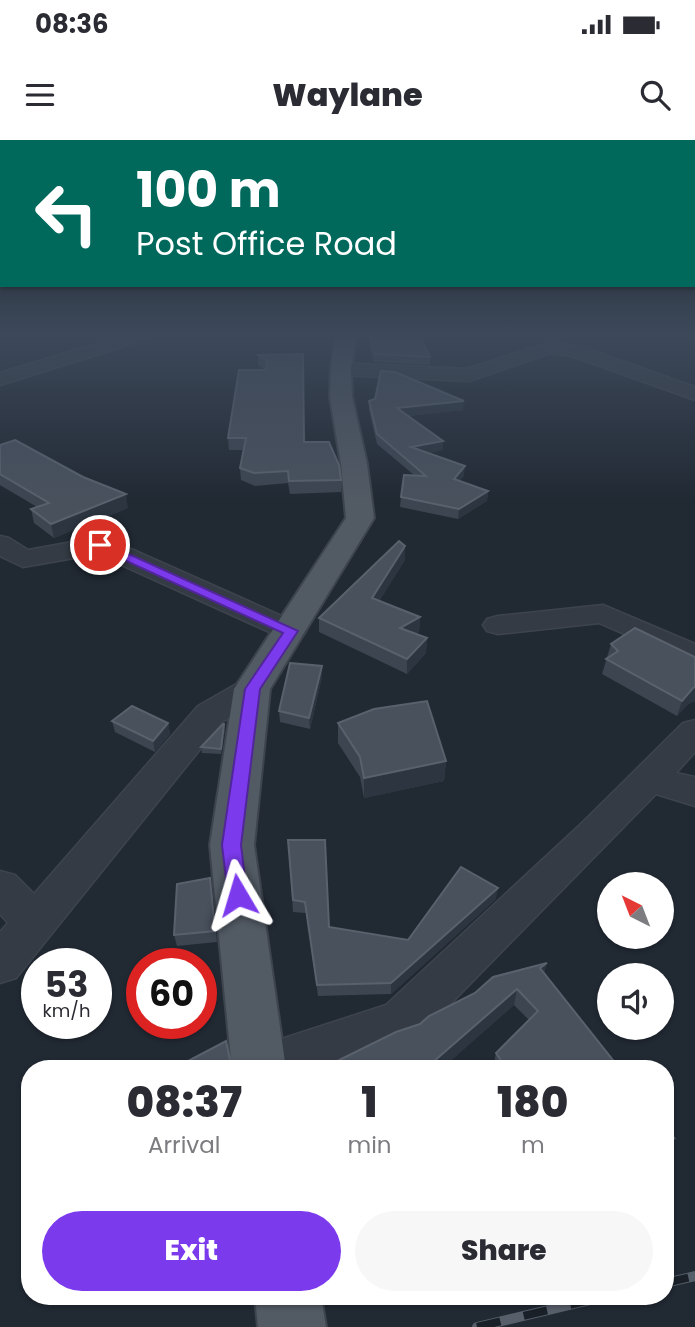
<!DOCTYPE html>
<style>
:root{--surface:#fff;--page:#f7f7f7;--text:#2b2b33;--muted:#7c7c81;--accent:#7c3aed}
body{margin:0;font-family:Poppins,sans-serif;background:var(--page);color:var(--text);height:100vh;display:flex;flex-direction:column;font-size:26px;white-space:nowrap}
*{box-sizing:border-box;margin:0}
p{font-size:23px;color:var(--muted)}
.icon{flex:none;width:38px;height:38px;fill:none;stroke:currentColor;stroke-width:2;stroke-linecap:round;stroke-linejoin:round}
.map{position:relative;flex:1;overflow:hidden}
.sheet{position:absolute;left:21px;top:920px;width:653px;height:245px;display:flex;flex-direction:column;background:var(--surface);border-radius:28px;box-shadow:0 2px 5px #0004}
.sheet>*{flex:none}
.guide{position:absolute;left:0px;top:0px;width:696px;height:147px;box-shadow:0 2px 5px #0004;background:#00695c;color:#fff;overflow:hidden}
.needle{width:46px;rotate:318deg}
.fabs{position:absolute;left:597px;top:732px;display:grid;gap:14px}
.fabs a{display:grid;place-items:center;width:77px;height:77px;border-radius:50%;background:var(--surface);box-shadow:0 2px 5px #0004;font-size:35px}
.speed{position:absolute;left:21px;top:808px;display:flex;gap:14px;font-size:35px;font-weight:700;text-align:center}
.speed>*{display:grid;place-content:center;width:91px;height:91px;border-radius:50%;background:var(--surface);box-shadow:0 2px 5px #0004;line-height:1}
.speed small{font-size:18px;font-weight:400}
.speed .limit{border:10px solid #d22;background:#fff;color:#111}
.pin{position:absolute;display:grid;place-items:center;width:60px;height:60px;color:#fff;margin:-30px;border:4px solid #fff;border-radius:50%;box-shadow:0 2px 7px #0007}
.me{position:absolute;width:77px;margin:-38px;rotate:353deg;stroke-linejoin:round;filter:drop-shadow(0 0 5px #0008)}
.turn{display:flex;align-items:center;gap:24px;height:147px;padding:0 21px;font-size:32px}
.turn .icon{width:91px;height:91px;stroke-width:2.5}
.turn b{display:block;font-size:49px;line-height:60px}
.eta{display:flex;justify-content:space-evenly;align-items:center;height:119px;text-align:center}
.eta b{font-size:42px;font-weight:800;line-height:49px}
.action{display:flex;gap:14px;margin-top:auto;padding:14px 21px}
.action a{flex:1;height:80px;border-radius:42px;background:var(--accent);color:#fff;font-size:28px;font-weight:800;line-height:80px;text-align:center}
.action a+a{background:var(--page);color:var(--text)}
.status{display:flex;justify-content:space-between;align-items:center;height:49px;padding:0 35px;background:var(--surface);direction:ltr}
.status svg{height:19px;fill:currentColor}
header{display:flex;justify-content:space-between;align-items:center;height:91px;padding:0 21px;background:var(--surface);font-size:32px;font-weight:800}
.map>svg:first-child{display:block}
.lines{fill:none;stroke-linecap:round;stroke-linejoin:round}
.minor-casing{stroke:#3e444d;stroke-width:3}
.major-casing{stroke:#3e444d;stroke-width:4}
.minor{fill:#343b44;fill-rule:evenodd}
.major{fill:#525a64;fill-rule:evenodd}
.rail-casing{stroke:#575f6b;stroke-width:10}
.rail{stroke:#1a2028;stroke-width:8;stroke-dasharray:24;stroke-linecap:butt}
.wall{fill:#3d4551}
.shaded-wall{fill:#2c3540}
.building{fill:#49515d;stroke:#59616d;stroke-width:2}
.route{fill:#7c3aed;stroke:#51269a;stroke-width:2}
</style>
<div class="status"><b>08:36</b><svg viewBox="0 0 49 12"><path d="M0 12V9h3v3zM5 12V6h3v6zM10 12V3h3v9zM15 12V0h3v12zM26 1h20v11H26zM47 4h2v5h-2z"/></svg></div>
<header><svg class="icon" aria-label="menu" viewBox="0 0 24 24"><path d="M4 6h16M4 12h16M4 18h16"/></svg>Waylane<svg class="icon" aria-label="search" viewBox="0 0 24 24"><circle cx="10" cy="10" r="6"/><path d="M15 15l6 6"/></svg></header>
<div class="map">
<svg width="695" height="1187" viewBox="0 0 695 1187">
<rect width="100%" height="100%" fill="#212933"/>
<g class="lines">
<defs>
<g id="minor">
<path d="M124 195H150L147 199 0 245V233Z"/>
<path d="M550 202 582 207 695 247V260L572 216 551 213 469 241 341 235 332 229 341 223 467 229Z"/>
<path d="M0 396 9 398 28 410 100 397 109 399 302 485 306 491 302 497 291 500 280 497 97 414 23 427 0 416Z"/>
<path d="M603 465 695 504V525L599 483 498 494 487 491 483 485 487 479 498 476Z"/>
<path d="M252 539 264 542 269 549 264 556 222 582 16 838 0 843V792L8 783 0 774V731L15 735 34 754 198 566 240 542Z"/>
<path d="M695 580V612L676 633 695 637V666L656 654 418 897 324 929H235L241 912 386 865 584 681 683 583Z"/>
</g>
<g id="major">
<path d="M336 195H356L351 229 352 257 367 324 374 378 270 549 254 705 286 929H232L210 705 234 549 346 378 341 324 330 257 331 229Z"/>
<path d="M255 1157H321L326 1187H258Z"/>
</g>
</defs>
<use href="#minor" class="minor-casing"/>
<use href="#major" class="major-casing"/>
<use href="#minor" class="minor"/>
<use href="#major" class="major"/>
<defs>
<g id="rail">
<path d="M665 1143 695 1136"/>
<path d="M477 1187 603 1157"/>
</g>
</defs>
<use href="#rail" class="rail-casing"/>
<use href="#rail" class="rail"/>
</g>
<g class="wall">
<path d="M370 198 430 217V225L374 222 369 206Z"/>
<path d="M303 214 304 302 341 340V352L290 354 288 343 255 346 241 340 240 328 244 310H229L228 298 265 230 258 225V215Z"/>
<path d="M369 261 463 270 408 276 443 301V310L428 313 464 336 459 341 488 351 487 361 458 379 400 367 401 357 414 335 377 304 369 270Z"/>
<path d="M0 305 83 337 128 368 54 398 34 383 31 369 37 367 0 345Z"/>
<path d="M405 420 379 461 420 477 419 492 416 494 427 498 426 513 407 534 319 492V478Z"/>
<path d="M611 504 695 517V561L688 564 677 576 602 534Z"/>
<path d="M322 526V537L310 589 280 582 279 571Z"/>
<path d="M112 581 168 583 170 594 155 612 115 592Z"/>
<path d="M338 583 446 621 444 641 364 658 360 637 338 603Z"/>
<path d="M224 584 225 590 221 614 202 613 201 607Z"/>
<path d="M288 700 329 787 408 800 496 759 391 854 318 856 306 773 293 772Z"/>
<path d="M212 750 217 802 177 806 174 795Z"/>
<path d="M544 833 620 929H494L493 928 496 913 529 880 514 865 441 929H321L420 884Z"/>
<path d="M665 986 674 998 667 1012H665Z"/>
</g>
<g class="shaded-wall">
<path d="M464 261 463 270 397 277V268Z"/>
<path d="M443 301V310L411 317V307Z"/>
<path d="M465 326 464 336 453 348 454 339Z"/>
<path d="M488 351 487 361 458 379 459 369Z"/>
<path d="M126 354 128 368 54 398 51 384Z"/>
<path d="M405 406V420L372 473V458Z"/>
<path d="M420 477 419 492 400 503V488Z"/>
<path d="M427 498 426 513 407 534V519Z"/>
<path d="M322 526V537L310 589 309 578Z"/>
<path d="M695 547V561L688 564 677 576 682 561 693 548Z"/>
<path d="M168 583 170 594 155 612 153 601Z"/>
<path d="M224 584 225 590 221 614V609Z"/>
<path d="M446 621 444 641 364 658V638Z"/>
<path d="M498 748 496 759 391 854V843Z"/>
<path d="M547 823 543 839 540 828Z"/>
<path d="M517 849 514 865 441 929H425Z"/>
</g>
<g class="building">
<path d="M370 195H420L430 217 375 214 370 198Z"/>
<path d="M303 214 304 302H329L339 325 341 340 289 341 288 331 254 333 240 328 246 298H228L239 230H266L267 221 258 215Z"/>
<path d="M381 231 395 232 464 261 397 268 443 301 411 307 465 326 454 339 488 351 459 369 401 357 404 335 426 336 377 294 369 261 375 259Z"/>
<path d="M15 300 83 337 126 354 51 384 31 369 49 363 0 334V305Z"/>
<path d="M399 401 405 406 372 458 420 477 400 488 427 498 407 519 319 478Z"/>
<path d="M635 488 695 517V547L693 548 682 561 606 519 618 511 611 504Z"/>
<path d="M290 523 322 526 309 578 279 571Z"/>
<path d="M427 561 446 621 364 638 360 617 338 583 374 569Z"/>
<path d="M132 566 168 583 153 601 112 581Z"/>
<path d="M223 584H224L221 609 201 607Z"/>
<path d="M288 700H325L329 787 408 800 461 727 498 748 391 843 317 845 305 762 293 760Z"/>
<path d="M210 738 215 791 174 795 177 744Z"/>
<path d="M547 823 540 828 620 929H507L496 913 538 871 517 849 425 929H321L396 892 420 884 429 876 475 853 493 837Z"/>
<path d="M226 901 232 929H173Z"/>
<path d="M665 986 674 998 665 996Z"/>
</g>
<linearGradient id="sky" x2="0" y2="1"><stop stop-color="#12171c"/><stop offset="0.54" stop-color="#3d495b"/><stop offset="1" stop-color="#3d495b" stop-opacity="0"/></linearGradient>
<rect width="695" height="361" fill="url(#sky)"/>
<path class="route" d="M100 401 298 491 260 549 241 705 247 755 244 760 238 762 231 760 228 755 222 705 245 549 283 493 96 407V402Z"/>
</svg>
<div class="fabs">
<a><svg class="needle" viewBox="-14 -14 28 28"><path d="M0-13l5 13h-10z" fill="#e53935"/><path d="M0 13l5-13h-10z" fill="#7c7c81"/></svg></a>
<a><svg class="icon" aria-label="sound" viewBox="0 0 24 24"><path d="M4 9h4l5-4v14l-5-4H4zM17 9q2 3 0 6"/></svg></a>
</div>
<div class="speed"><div>53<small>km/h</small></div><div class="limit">60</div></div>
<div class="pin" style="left:100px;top:405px;background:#d93025"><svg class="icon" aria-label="arrive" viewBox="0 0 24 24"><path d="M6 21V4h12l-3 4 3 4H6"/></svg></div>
<svg class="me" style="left:238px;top:755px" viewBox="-20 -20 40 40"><path d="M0-17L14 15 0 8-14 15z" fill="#7c3aed" stroke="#fff" stroke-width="4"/></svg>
<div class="guide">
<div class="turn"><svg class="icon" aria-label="left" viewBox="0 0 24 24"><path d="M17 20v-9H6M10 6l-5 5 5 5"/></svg><div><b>100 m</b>Post Office Road</div></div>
</div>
<section class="sheet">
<div class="eta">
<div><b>08:37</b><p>Arrival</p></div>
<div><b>1</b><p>min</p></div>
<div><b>180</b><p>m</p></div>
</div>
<div class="action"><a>Exit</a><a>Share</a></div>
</section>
</div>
